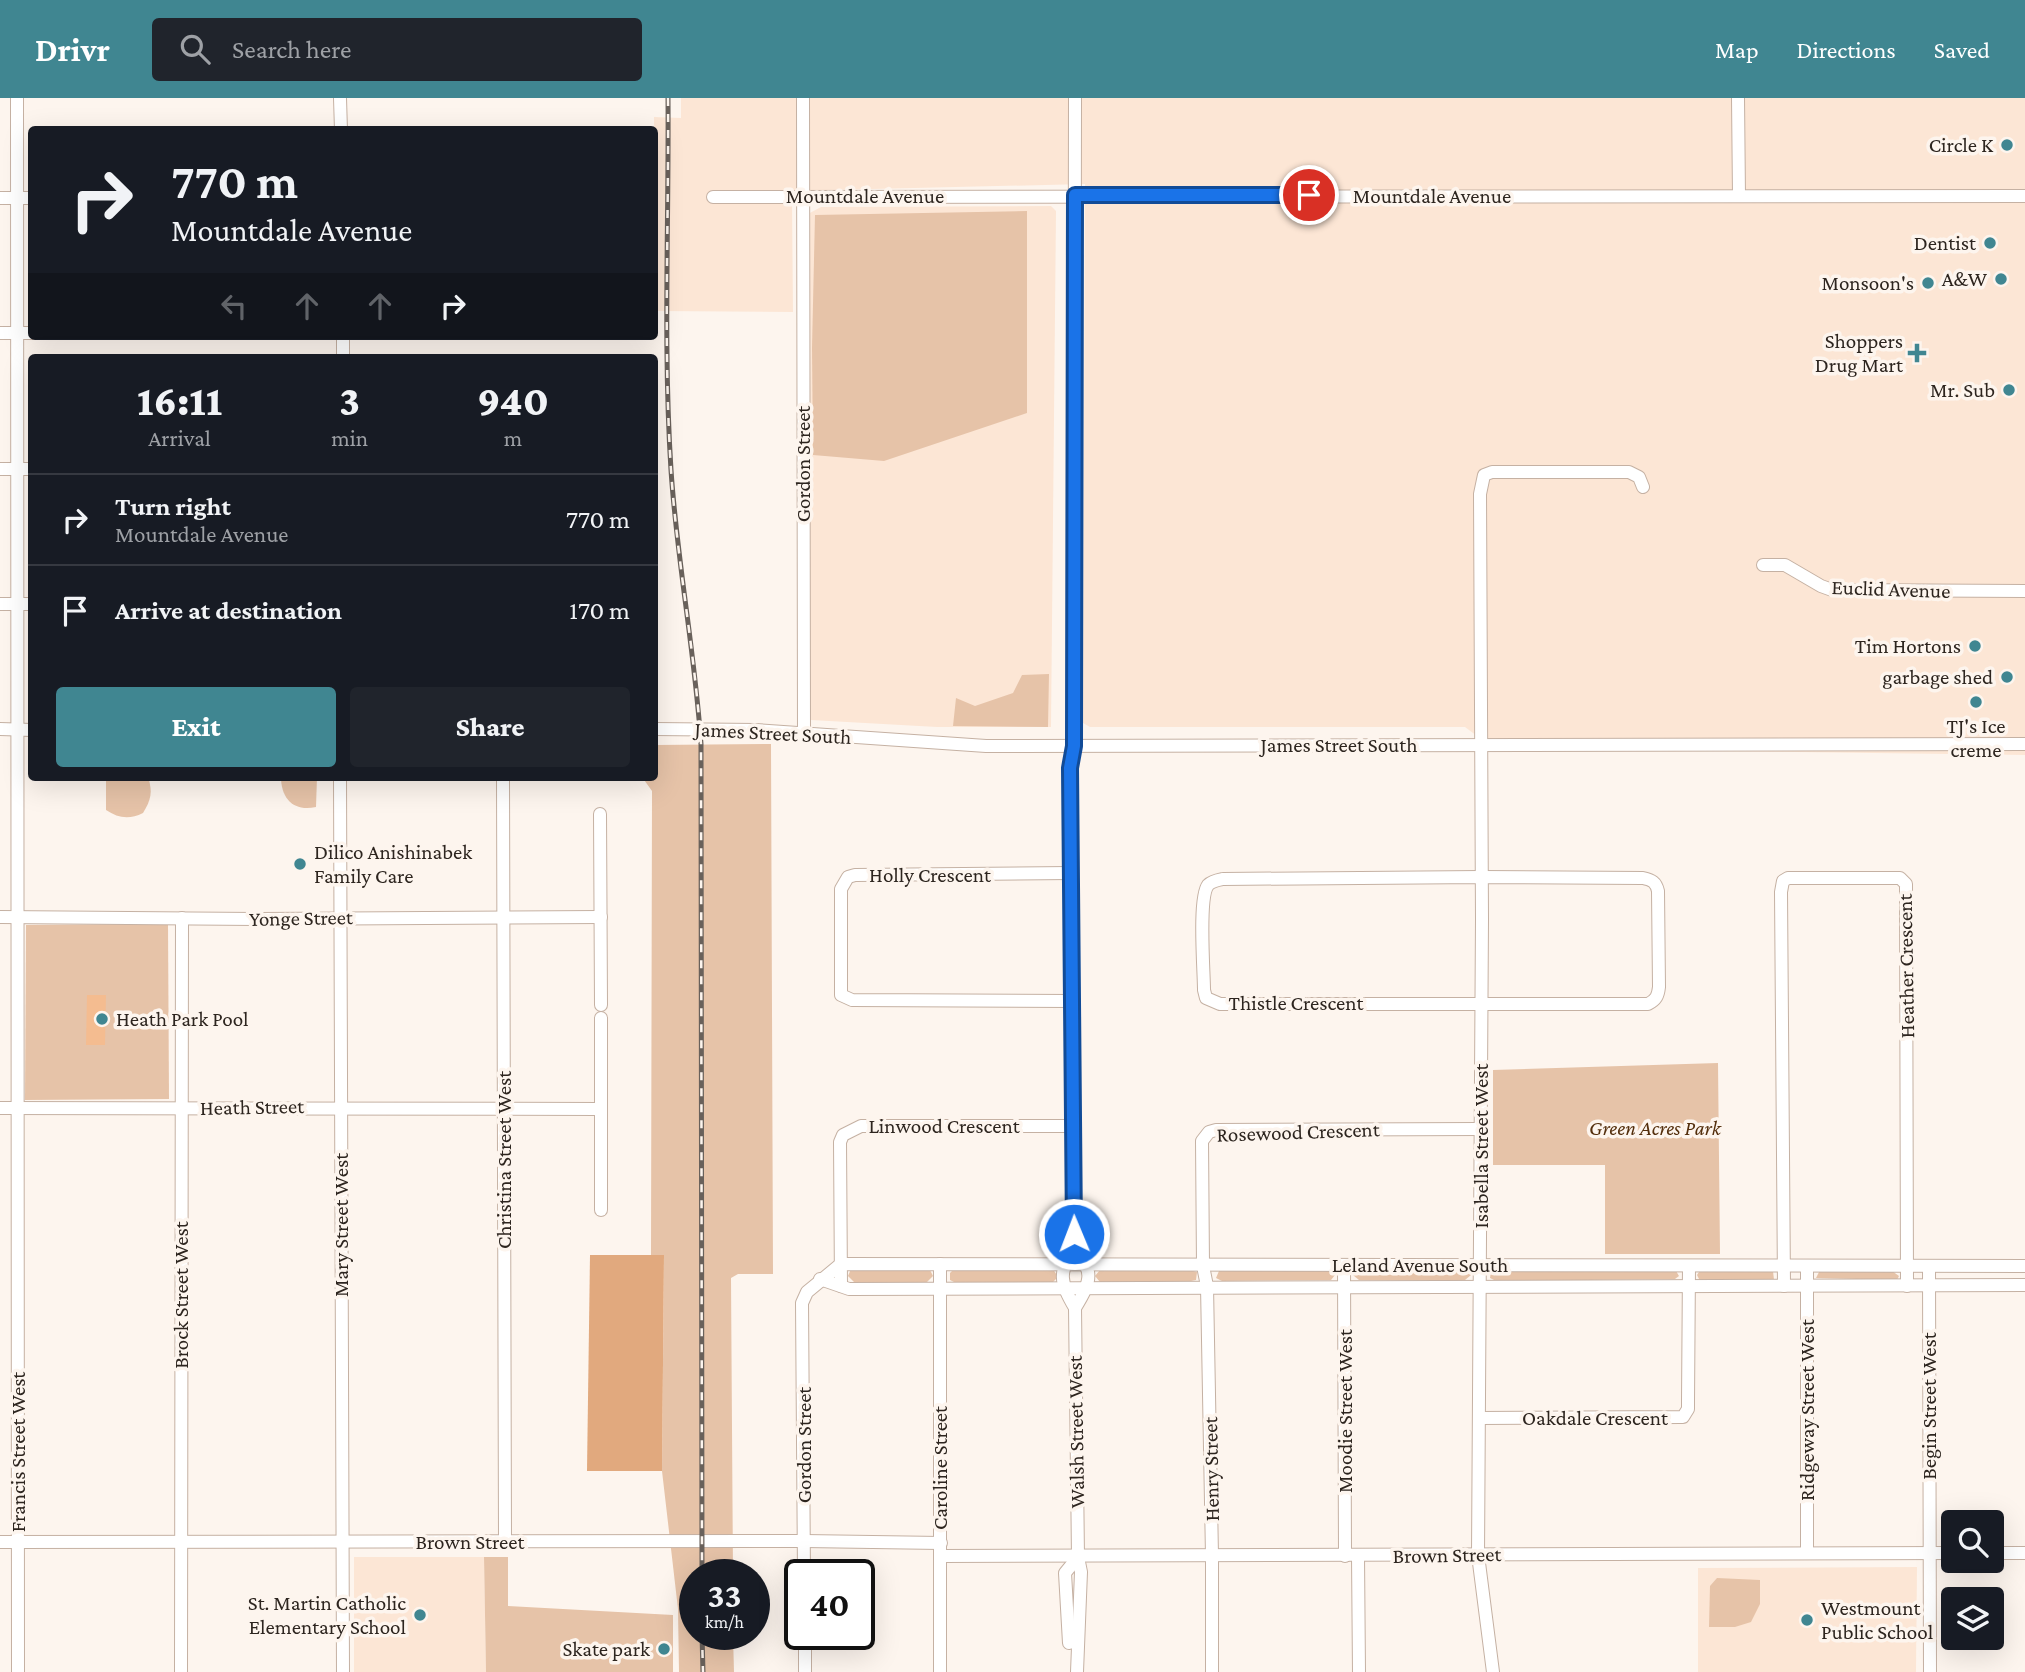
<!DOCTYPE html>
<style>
:root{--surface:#171b24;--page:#20242c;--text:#f1f3f6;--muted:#9ea1a6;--line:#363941;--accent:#408691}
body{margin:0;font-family:"Crimson Pro",serif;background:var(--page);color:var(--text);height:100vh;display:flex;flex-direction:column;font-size:26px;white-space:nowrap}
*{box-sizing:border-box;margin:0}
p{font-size:23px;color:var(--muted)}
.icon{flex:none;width:38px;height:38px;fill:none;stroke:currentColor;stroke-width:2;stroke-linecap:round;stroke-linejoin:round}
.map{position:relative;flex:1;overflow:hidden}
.panel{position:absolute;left:28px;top:256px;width:630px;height:427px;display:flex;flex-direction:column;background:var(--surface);border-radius:7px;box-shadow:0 7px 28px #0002}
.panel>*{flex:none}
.hud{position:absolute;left:28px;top:28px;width:630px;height:214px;border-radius:7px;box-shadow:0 7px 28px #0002;background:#171b24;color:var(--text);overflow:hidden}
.tools{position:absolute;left:1941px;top:1412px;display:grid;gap:14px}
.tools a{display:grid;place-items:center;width:63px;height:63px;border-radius:7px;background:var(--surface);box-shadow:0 7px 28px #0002;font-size:35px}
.speed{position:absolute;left:679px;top:1461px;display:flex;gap:14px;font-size:35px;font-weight:700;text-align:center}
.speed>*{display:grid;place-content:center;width:91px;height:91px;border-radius:50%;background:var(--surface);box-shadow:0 7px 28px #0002;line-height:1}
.speed small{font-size:18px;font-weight:400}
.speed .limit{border:4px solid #111;border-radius:10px;background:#fff;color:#111}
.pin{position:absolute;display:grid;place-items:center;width:60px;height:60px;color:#fff;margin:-30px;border:4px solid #fff;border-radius:50%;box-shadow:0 2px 7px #0007}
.me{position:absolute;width:77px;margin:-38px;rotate:359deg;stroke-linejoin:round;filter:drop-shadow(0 0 5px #0008)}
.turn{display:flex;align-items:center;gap:24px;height:147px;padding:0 28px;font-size:32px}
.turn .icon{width:91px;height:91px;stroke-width:2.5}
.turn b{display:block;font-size:49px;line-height:60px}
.lanes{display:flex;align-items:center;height:66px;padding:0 28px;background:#0003;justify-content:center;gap:35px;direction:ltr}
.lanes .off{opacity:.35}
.eta{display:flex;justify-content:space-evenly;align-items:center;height:119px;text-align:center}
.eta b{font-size:42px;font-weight:800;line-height:49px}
.button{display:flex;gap:14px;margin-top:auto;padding:14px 28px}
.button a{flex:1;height:80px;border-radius:7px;background:var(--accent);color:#fff;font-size:28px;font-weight:800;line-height:80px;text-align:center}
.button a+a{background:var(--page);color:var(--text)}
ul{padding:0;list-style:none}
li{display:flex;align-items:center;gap:21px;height:91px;padding:0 28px;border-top:2px solid var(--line)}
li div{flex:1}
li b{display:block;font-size:26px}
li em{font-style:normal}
header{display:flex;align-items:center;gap:42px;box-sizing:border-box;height:98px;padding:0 35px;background:var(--accent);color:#fff}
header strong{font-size:33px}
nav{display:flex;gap:38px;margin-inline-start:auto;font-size:24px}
.search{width:490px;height:63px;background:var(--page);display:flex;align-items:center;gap:18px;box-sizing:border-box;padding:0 24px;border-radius:7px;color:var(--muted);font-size:26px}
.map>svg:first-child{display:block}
.built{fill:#fce6d5}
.green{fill:#e6c3a8}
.forest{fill:#e1a97e}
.water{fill:#f4bc90}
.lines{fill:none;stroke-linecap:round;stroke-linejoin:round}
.minor-casing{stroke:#c5b1a3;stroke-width:14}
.minor{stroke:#fff;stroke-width:12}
.rail-casing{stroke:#69615b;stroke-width:5}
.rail{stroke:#fdf5ee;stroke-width:2.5;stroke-dasharray:8;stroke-linecap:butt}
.route-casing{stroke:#114b97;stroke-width:18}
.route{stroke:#1a73e8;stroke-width:12}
.poi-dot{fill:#408691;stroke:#fdf5ee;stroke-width:2.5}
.labels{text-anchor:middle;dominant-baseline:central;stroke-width:7;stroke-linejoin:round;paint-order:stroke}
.poi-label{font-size:21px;fill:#2d251f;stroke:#fdf5ee;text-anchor:end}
.street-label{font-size:21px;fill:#2d251f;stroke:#fdf5ee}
.park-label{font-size:21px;font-style:italic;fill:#542f0d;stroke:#fdf5ee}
</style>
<header>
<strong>Drivr</strong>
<div class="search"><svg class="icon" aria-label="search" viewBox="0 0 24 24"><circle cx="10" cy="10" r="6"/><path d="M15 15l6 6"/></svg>Search here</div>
<nav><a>Map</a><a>Directions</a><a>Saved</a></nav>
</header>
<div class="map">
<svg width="2025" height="1574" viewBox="0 0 2025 1574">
<rect width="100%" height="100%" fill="#fdf5ee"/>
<g class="built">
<path d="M681 0H2025V657L1493 650 1465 629H1090L1083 625 1085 86 789 93V103L792 104 793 214 656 213 654 19 681 20Z"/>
<path d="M1051 108 1056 113 1051 629H937L811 622 809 618 808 116 821 109Z"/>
<path d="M354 1459H484L486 1574H354Z"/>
<path d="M1917 1469 1916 1574H1698V1470Z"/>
</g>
<g class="green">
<path d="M1027 113V315L884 363 813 357 812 250 815 117Z"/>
<path d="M1049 576 1048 629 953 628 956 600 975 608 1013 595 1022 577Z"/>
<path d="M771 646 773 1176H738L731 1180 733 1477H695V1536L733 1537 734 1574H679L678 1511 662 1373 664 1158 651 1157 652 693 642 679H654L655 647Z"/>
<path d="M106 679H148C153 694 151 702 143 715 129 722 118 720 106 712Z"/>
<path d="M281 679H317L316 709C294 714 281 701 281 679Z"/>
<path d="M168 826 169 1001 25 1002 26 827Z"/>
<path d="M1718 965 1720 1156H1605V1067H1493V972Z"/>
<path d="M851 1171 930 1172 933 1178 927 1184H854L848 1178Z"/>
<path d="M1053 1171 1058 1179 1052 1185H956L950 1182V1175L953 1172Z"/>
<path d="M1100 1172 1193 1173 1197 1174 1196 1182 1191 1183 1100 1184 1095 1178Z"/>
<path d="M1468 1172 1471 1177 1465 1182H1359L1353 1177 1356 1173Z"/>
<path d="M1219 1173H1331L1335 1177 1331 1182 1222 1183 1216 1180Z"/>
<path d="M1491 1173H1676L1679 1178 1675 1181 1496 1183 1490 1180Z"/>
<path d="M1767 1173H1773L1774 1182 1700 1183 1697 1177 1699 1174Z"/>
<path d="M1892 1173 1899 1178 1897 1182 1816 1180 1819 1174Z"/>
<path d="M484 1459H508V1508L673 1517V1574H486Z"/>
<path d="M1717 1480 1760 1482V1506L1751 1524 1735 1529H1709L1710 1488Z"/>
</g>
<path class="forest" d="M590 1157H664L662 1373H587Z"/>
<path class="water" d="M87 897H106L105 947H86Z"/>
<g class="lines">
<defs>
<g id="minor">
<path d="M17 0 18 1574"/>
<path d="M340 0 341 32"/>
<path d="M803 0 804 635"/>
<path d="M1738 0 1739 98"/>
<path d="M713 99 2025 98"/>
<path d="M0 100H32"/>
<path d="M0 235H32"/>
<path d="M343 238V259"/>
<path d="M0 371H32"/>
<path d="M1763 467H1785L1821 488 1832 492 2025 493"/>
<path d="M0 506H32"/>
<path d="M0 631 32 632"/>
<path d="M654 631 756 632 986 648 2025 646"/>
<path d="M340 679 343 1574"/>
<path d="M503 679 505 1444"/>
<path d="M600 716 601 907"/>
<path d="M1071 775 855 777 848 779 841 791V897L852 902 1072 903"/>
<path d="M1481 779 1643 780C1652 782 1656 784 1658 793L1659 889C1658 898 1656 902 1648 906H1220L1206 900 1204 892C1204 873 1198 800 1208 787 1212 783 1218 782 1223 781Z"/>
<path d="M0 819 259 821 601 819"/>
<path d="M0 1010 601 1011"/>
<path d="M601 1112V920"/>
<path d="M1074 1147C1093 1174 1093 1181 1075 1210 1059 1183 1059 1175 1074 1147L1071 670 1074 648 1075 0"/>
<path d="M940 1166V1574"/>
<path d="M1344 1167 1345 1458"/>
<path d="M1807 1168V1455"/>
<path d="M1929 1168 1930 1574"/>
<path d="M820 1181 849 1191 2025 1187"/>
<path d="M841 1188 840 1044 843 1037 861 1028H1073"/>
<path d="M1784 1188 1781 794 1783 783 1788 780H1900L1906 786 1907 1188"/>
<path d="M1075 1210 1078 1459 1081 1474 1077 1574"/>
<path d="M1480 1320 1683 1319 1688 1311V1303L1689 1168"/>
<path d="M0 1444 804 1443 941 1445"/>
<path d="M1992 1455H2025"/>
<path d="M941 1458 1953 1455"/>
<path d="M1358 1458 1359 1574"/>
<path d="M804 1477 802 1205 807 1194 841 1166 2025 1168"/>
<path d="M805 1536V1574"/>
<path d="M1069 1545 1065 1475 1078 1459"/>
<path d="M181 1574 182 820"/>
<path d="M1212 1574V1458L1207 1188 1203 1168 1202 1043 1209 1034 1216 1032 1481 1031"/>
<path d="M1493 1574 1478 1457 1482 821 1480 396 1484 377 1492 374H1629L1639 379 1643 389"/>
</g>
</defs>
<use href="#minor" class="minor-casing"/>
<use href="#minor" class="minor"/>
<defs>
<g id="rail">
<path d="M668 0C669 124 663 248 671 372 677 464 695 554 701 646L702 1477"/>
<path d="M702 1536 703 1574"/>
</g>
</defs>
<use href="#rail" class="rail-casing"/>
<use href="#rail" class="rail"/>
</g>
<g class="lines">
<defs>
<path id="route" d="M1074 1136 1070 670 1074 648 1075 97H1309"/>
</defs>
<use href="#route" class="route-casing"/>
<use href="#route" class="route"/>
</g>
<g class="poi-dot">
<circle cx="2007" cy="47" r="7"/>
<circle cx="1990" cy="145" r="7"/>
<circle cx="2001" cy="181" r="7"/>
<circle cx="1928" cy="185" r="7"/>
<path d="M1913.5 244.5h7v7h7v7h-7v7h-7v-7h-7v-7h7z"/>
<circle cx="2009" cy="292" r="7"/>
<circle cx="1975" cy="548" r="7"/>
<circle cx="2007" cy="579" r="7"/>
<circle cx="1976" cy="604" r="7"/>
<circle cx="300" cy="766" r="7"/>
<circle cx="102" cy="921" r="7"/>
<circle cx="420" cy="1517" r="7"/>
<circle cx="1807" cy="1522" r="7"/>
<circle cx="664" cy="1551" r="7"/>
</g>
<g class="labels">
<g class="poi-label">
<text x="1993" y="47">Circle K</text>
<text x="1976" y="145">Dentist</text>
<text x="1987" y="181">A&amp;W</text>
<text x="1914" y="185">Monsoon's</text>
<text x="1903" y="243">Shoppers<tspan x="1903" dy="24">Drug Mart</tspan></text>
<text x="1995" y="292">Mr. Sub</text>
<text x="1961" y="548">Tim Hortons</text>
<text x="1993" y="579">garbage shed</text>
<text x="1976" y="628" text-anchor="middle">TJ's Ice<tspan x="1976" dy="24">creme</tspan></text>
<text x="314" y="754" text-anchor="start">Dilico Anishinabek<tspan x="314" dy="24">Family Care</tspan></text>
<text x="116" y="921" text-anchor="start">Heath Park Pool</text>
<text x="406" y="1505">St. Martin Catholic<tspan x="406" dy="24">Elementary School</tspan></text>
<text x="1821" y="1510" text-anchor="start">Westmount<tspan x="1821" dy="24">Public School</tspan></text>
<text x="650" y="1551">Skate park</text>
</g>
<g class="street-label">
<text x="865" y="98">Mountdale Avenue</text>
<text x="1432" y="98">Mountdale Avenue</text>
<text transform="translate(803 366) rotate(-90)">Gordon Street</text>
<text transform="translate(1891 491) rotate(2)">Euclid Avenue</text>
<text transform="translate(773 635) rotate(3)">James Street South</text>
<text x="1339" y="647">James Street South</text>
<text x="930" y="777">Holly Crescent</text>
<text transform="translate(301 820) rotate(-1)">Yonge Street</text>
<text transform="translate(1906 868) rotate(-91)">Heather Crescent</text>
<text x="1296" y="905">Thistle Crescent</text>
<text transform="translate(252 1009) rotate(-1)">Heath Street</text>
<text x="944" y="1028">Linwood Crescent</text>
<text transform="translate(1298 1034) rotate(-2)">Rosewood Crescent</text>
<text transform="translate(1481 1048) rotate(-90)">Isabella Street West</text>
<text transform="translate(504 1062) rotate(-90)">Christina Street West</text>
<text transform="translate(341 1127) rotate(-90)">Mary Street West</text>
<text x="1420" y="1167">Leland Avenue South</text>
<text transform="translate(181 1197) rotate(-90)">Brock Street West</text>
<text transform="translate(1929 1308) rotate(-90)">Begin Street West</text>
<text transform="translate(1807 1312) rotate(-90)">Ridgeway Street West</text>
<text transform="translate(1345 1313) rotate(-90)">Moodie Street West</text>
<text x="1595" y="1320">Oakdale Crescent</text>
<text transform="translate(1076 1334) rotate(-91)">Walsh Street West</text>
<text transform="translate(804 1347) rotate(-90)">Gordon Street</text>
<text transform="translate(18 1354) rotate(-90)">Francis Street West</text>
<text transform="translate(940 1370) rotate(-90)">Caroline Street</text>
<text transform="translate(1211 1371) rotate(-91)">Henry Street</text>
<text x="470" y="1444">Brown Street</text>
<text transform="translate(1447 1457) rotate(-1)">Brown Street</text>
</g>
<g class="park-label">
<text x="1655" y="1030">Green Acres Park</text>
</g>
</g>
</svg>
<div class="tools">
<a><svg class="icon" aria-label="search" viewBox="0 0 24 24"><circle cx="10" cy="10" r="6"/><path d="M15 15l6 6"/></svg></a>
<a><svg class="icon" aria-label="layers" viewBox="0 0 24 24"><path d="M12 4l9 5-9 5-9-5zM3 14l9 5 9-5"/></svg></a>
</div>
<div class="speed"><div>33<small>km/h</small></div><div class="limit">40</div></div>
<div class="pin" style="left:1309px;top:97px;background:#d93025"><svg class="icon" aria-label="arrive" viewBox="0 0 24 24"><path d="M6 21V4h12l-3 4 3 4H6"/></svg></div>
<svg class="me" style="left:1074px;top:1136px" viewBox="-20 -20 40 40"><circle r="17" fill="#1a73e8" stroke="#fff" stroke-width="3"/><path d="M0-11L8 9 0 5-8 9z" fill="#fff"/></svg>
<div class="hud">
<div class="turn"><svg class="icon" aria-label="right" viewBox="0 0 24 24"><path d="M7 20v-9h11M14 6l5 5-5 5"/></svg><div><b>770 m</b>Mountdale Avenue</div></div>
<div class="lanes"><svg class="icon off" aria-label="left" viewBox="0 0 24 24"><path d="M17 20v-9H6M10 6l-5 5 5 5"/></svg><svg class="icon off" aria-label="ahead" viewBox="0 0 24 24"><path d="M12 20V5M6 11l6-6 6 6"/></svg><svg class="icon off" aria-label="ahead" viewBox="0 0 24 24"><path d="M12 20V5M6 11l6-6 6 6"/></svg><svg class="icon" aria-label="right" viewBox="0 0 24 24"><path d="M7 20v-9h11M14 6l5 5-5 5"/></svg></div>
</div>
<section class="panel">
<div class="eta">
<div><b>16:11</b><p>Arrival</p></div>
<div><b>3</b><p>min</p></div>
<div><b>940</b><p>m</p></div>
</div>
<ul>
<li><svg class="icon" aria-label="right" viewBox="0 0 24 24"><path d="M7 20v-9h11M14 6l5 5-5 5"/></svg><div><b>Turn right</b><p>Mountdale Avenue</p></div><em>770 m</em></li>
<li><svg class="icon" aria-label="arrive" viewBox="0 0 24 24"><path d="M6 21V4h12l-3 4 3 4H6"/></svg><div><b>Arrive at destination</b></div><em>170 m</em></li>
</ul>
<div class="button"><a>Exit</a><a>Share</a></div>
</section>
</div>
